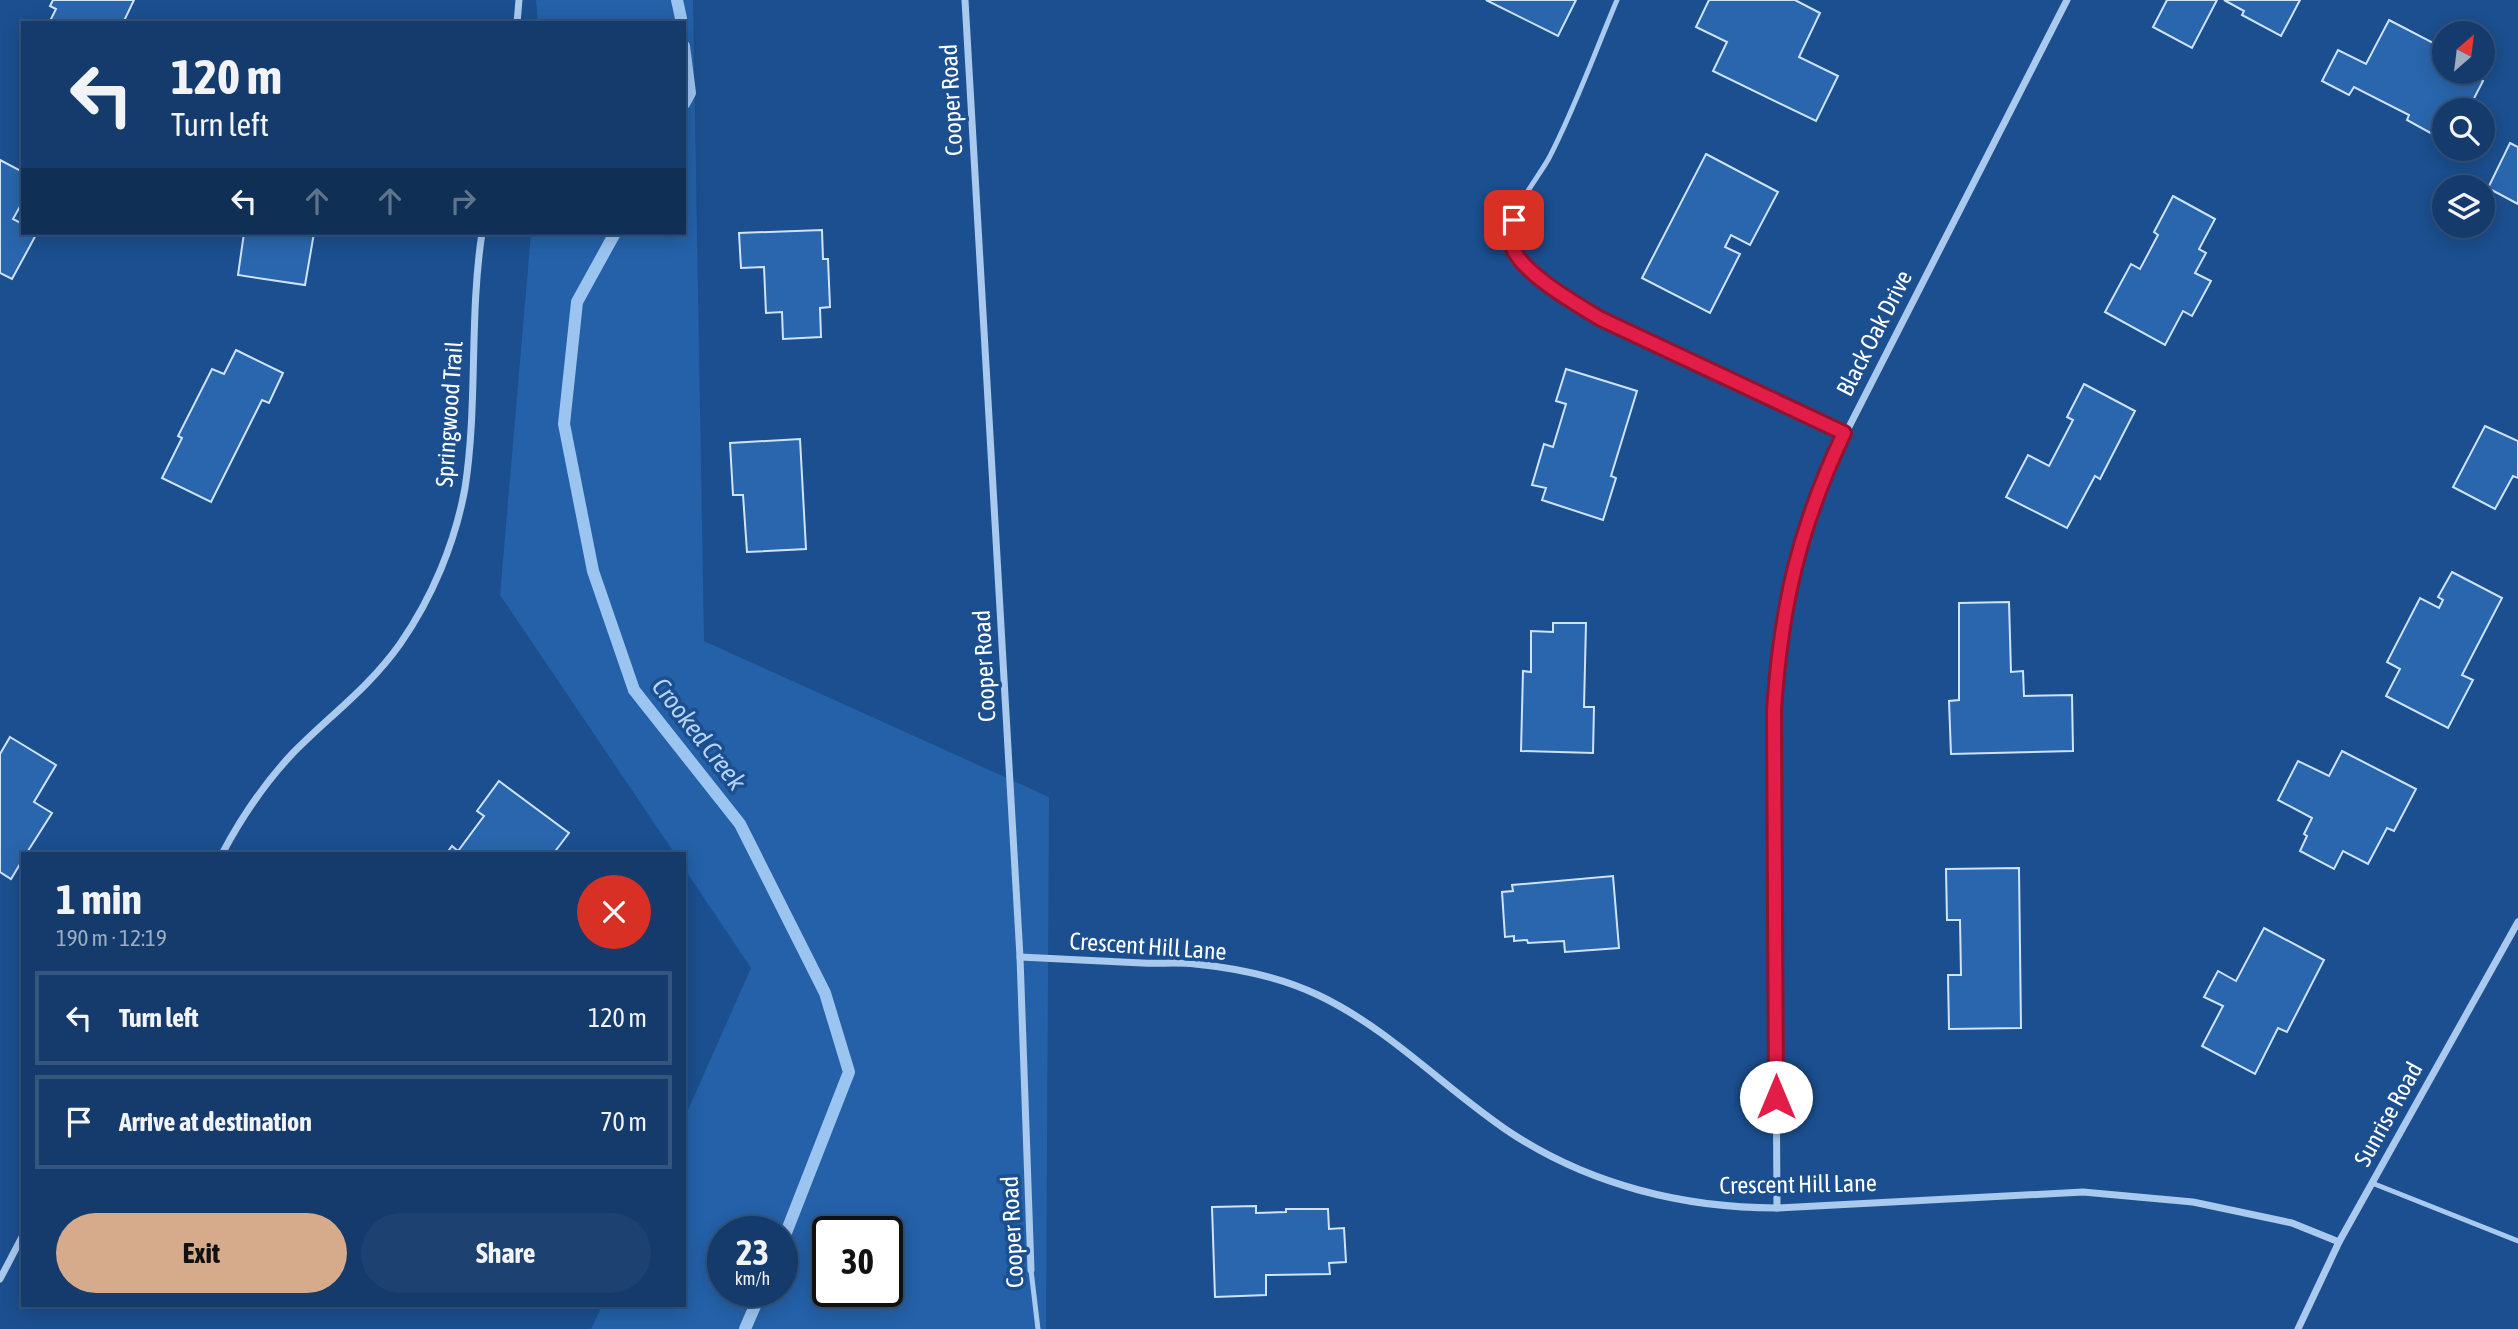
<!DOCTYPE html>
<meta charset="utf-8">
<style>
:root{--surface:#143b6b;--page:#1d4271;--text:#f1f3f6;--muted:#9dadc1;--line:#33557e;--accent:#d6ab8b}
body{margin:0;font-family:"Asap Condensed",sans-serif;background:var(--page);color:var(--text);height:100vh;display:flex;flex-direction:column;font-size:26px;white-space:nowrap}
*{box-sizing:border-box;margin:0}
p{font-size:23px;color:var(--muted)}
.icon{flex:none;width:38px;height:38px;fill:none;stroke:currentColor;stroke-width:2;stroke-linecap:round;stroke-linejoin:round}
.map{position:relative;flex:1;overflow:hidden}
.sheet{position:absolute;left:21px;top:852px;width:665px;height:455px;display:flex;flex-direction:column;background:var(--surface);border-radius:0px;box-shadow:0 4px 18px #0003,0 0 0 2px var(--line)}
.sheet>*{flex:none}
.hud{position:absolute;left:21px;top:21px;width:665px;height:214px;border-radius:0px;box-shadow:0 4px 18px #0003,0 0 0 2px var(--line);background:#143b6b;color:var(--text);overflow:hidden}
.needle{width:46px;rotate:28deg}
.buttons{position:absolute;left:2432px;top:21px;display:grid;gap:14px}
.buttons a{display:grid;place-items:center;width:63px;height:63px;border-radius:50%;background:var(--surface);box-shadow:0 4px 18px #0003,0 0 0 2px var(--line);font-size:35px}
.speed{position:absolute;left:707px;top:1216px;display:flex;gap:14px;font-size:35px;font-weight:700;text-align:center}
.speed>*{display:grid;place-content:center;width:91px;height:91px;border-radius:50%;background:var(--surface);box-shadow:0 4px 18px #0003,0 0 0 2px var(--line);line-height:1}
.speed small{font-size:18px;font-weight:400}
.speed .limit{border:4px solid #111;border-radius:10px;background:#fff;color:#111}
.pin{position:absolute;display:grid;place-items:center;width:60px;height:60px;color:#fff;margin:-30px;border-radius:14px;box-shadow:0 4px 10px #0006}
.me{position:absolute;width:77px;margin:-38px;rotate:0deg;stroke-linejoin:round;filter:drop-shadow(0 0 5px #0008)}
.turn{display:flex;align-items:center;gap:24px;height:147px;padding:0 35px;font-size:32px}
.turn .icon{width:91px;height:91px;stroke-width:2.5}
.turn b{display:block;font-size:49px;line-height:60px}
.lanes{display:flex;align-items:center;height:66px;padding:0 35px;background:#0003;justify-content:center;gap:35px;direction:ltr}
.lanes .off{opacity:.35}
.round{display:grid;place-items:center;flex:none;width:74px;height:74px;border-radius:37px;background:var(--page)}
.summary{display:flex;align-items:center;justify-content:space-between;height:119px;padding:0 35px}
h1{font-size:42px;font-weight:700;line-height:52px}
.cta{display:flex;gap:14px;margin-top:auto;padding:14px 35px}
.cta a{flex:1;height:80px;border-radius:42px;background:var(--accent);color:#111;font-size:28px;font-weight:700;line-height:80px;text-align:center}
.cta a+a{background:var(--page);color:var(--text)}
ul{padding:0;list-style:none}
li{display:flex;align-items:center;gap:21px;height:94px;margin:0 14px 10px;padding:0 21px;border:4px solid var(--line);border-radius:0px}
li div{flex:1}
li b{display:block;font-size:26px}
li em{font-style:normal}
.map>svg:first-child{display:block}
.green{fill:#2461a8;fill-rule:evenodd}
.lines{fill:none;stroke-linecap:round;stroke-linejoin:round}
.stream{stroke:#9cc4f0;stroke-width:12}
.building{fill:#2a66ad;stroke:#cfe3fa;stroke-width:2}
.service{stroke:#a9c9ee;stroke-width:5}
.minor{stroke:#a9c9ee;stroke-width:7}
.route-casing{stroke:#92132f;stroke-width:18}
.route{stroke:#e11d48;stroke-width:12}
.labels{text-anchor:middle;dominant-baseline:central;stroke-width:7;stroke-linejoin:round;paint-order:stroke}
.street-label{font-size:24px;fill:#fff;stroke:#1b4f8f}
.water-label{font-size:26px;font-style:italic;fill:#b5d3f5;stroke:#1b4f8f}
</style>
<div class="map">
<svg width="2518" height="1329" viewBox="0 0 2518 1329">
<rect width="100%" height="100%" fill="#1b4f8f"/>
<path class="green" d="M536 0H693L704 641 1049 797 1046 1329H591L602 1306H684V1119L751 968 684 868V854H675L500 595 531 233H684V23H538ZM723 1232H782V1292H723ZM828 1232H887V1292H828Z"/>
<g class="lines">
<g class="stream">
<path d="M677 0 682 23"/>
<path d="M684 46 690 93 684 104"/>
<path d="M615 233 577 302 564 424 593 571 634 690 740 824 825 993 849 1072 782 1243"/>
<path d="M745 1329 761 1292"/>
</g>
</g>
<g class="building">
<path d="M53 0H134L123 23H49L56 9 50 6Z"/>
<path d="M1486 0H1576L1558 36Z"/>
<path d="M1709 0H1795L1820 13 1799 57 1838 76 1816 121 1713 71 1727 42 1696 27Z"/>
<path d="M2167 0H2217L2192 48 2153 27Z"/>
<path d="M2224 0H2300L2281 36 2242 15 2244 11Z"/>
<path d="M2389 20 2445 49V72H2465L2483 81 2468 110H2445V141L2407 120 2409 115 2354 87 2349 95 2322 81 2338 50 2366 64Z"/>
<path d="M2510 143 2518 147V204L2488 188Z"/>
<path d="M1706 154 1778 192 1750 245 1731 235 1725 247 1740 254 1710 313 1642 278Z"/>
<path d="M0 160 23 172V201L13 219 23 224V233H37L12 279 0 273Z"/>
<path d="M2173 196 2215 219 2199 249 2206 253 2195 273 2211 281 2192 316 2183 311 2165 345 2105 312 2131 264 2140 269 2158 235 2154 232Z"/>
<path d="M822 230 823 259H828L830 307 820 308 821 337 783 339 782 312 766 313 764 267 741 268 739 233Z"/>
<path d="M244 233H314L305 285 238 275Z"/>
<path d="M236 350 283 373 269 403 262 400 211 502 162 478 182 438 178 436 212 369 224 374Z"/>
<path d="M1566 369 1637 391 1611 476 1616 478 1603 520 1542 500 1546 488 1532 485 1544 444 1553 447 1566 404 1556 401Z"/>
<path d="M2084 384 2135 411 2100 479 2095 476 2067 528 2006 497 2028 455 2049 466 2073 420 2067 417Z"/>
<path d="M2485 426 2518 441V478L2513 476 2495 509 2453 487Z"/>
<path d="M800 439 806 549 747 552 743 495H733L730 443Z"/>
<path d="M2452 572 2502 598 2462 675 2473 680 2448 728 2386 696 2400 669 2387 662 2420 598 2439 608 2443 600 2438 597Z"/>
<path d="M2009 602 2011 672 2023 671 2024 696 2072 695 2073 751 1951 754 1949 701 1959 700V603Z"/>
<path d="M1553 623H1586L1584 707H1594L1593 753 1521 751 1523 671 1531 672V631L1553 632Z"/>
<path d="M10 737 56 765 34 802 52 813 26 854H23V859L11 879 0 872V754Z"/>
<path d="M2342 751 2416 789 2394 831 2387 828 2368 864 2343 851 2334 869 2300 851 2307 836 2304 834 2312 818 2278 800 2298 761 2329 776Z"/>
<path d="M499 781 569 833 553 854H446L452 846 458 851 484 816 477 811Z"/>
<path d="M2019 868 2021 1028 1949 1029 1948 975H1961L1960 920H1947L1946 869Z"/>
<path d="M1613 876 1619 948 1565 952 1564 941 1528 943 1527 940 1514 941V936L1505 937 1502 892 1513 891 1512 885Z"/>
<path d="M2264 928 2324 960 2287 1032 2278 1028 2255 1074 2202 1046 2223 1006 2204 997 2218 971 2236 981Z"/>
<path d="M1256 1206V1213L1286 1212V1209H1328L1329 1229 1344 1228 1346 1262 1329 1263 1330 1274 1266 1275V1295L1215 1297 1212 1207Z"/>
</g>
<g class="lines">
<g class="service">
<path d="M1617 0C1595 52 1575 108 1549 158 1537 180 1503 218 1512 245 1522 276 1574 303 1601 319L1844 434"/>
<path d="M2372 1183 2518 1241"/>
<path d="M1031 1270 1038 1329"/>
</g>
<g class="minor">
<path d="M965 0 1020 957 1031 1270"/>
<path d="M517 23 519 0"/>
<path d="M222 854C241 818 264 784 292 754 329 716 368 689 400 644 432 598 455 543 465 488 478 404 469 317 482 233"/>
<path d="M1020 957C1061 959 1101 961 1142 963 1159 964 1177 962 1195 964 1236 968 1280 977 1318 995 1390 1029 1445 1089 1511 1133 1590 1185 1684 1208 1777 1208L2083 1192 2193 1202 2292 1223 2339 1242"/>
<path d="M1777 1208 1774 710C1779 623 1794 546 1829 466L2067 0"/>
<path d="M0 1279 23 1235"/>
<path d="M2298 1329 2339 1242 2518 922"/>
</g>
</g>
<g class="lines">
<defs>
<path id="route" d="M1514 220C1513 226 1510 235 1511 242 1515 270 1578 305 1601 319L1844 433C1799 528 1781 606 1774 710L1776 1097"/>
</defs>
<use href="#route" class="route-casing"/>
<use href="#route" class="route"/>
</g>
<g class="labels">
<g class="street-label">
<text transform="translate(951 100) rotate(-93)">Cooper Road</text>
<text transform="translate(1874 333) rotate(-63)">Black Oak Drive</text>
<text transform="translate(449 414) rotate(-86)">Springwood Trail</text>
<text transform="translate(984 666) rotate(-93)">Cooper Road</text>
<text transform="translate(1148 946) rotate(4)">Crescent Hill Lane</text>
<text transform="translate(2388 1114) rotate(-61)">Sunrise Road</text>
<text transform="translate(1798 1184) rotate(-1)">Crescent Hill Lane</text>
<text transform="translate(1012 1232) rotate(-93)">Cooper Road</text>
</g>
<g class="water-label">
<text transform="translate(699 734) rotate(52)">Crooked Creek</text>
</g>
</g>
</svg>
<div class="buttons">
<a><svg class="needle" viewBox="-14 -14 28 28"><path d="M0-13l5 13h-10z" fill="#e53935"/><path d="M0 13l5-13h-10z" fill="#9dadc1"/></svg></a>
<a><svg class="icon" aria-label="search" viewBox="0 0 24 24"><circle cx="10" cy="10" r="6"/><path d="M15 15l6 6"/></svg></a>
<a><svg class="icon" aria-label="layers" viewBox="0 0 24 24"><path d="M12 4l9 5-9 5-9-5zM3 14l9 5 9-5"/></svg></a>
</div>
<div class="speed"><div>23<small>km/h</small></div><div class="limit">30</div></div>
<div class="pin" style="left:1514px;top:220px;background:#d93025"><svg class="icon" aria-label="arrive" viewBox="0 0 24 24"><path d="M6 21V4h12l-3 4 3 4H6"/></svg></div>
<svg class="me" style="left:1776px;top:1097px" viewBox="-20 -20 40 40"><circle r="19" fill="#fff"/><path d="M0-13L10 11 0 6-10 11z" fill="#e11d48"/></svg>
<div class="hud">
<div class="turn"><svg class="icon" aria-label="left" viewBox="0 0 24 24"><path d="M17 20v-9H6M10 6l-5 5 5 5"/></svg><div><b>120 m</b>Turn left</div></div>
<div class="lanes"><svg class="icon" aria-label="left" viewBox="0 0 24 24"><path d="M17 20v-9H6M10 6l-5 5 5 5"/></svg><svg class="icon off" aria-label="ahead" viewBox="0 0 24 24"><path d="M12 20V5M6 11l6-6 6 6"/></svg><svg class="icon off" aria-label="ahead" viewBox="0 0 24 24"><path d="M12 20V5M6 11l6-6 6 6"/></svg><svg class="icon off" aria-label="right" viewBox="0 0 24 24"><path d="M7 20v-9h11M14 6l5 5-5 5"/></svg></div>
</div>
<section class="sheet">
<div class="summary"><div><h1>1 min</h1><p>190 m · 12:19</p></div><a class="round" style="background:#d93025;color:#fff"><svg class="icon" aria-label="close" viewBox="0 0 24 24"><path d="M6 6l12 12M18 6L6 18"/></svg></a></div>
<ul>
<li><svg class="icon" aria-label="left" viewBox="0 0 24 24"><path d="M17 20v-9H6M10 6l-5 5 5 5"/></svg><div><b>Turn left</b></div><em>120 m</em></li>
<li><svg class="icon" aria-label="arrive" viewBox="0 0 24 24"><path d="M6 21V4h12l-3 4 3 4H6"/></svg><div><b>Arrive at destination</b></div><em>70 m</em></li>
</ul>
<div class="cta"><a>Exit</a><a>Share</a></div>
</section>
</div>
